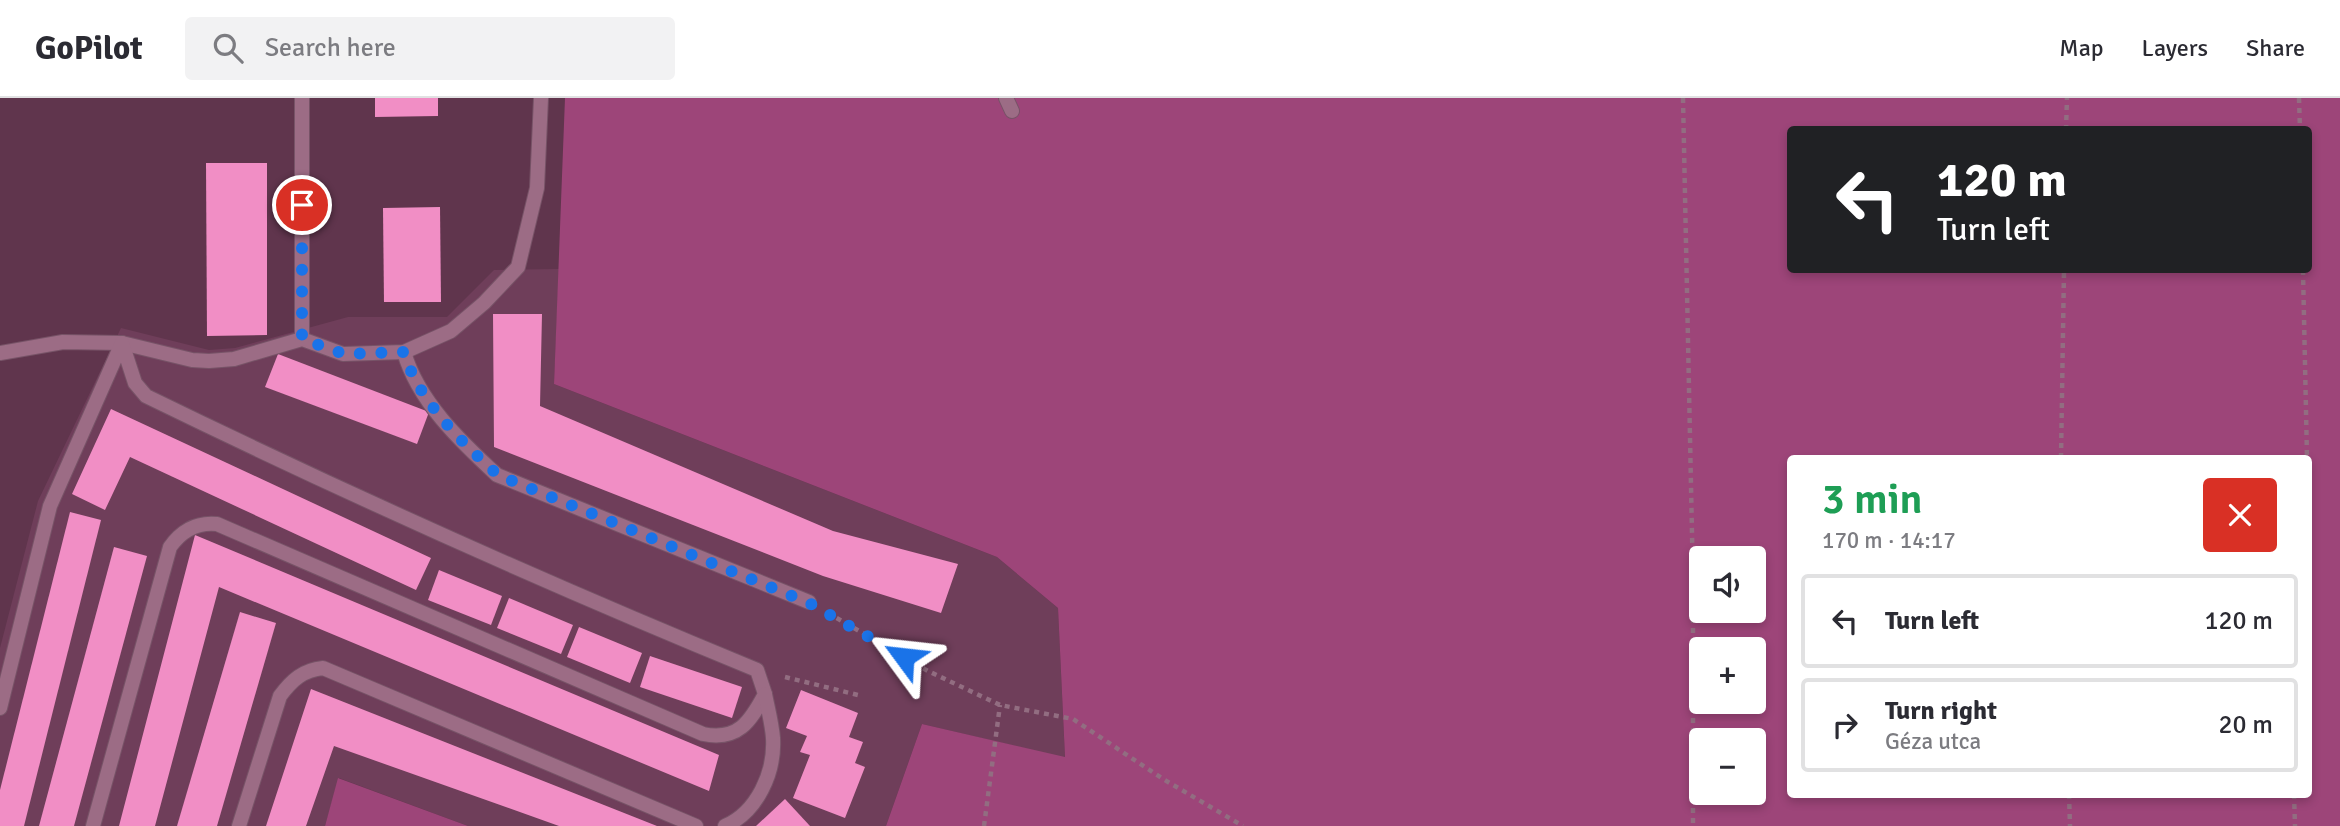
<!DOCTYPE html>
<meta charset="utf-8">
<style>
:root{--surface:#fff;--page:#f2f2f3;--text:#2b2b33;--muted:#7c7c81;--line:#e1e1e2}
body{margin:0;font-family:Signika,sans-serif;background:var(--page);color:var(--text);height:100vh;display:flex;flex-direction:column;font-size:26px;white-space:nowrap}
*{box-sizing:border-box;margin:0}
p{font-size:23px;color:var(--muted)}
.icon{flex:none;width:38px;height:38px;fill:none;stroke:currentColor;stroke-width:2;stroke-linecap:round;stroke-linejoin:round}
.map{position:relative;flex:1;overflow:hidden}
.drawer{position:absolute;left:1787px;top:357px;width:525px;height:343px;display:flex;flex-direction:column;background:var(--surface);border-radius:7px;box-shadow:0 4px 10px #0003}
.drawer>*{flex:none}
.banner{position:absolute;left:1787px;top:28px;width:525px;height:147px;border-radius:7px;box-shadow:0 4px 10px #0003;background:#202124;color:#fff;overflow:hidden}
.buttons{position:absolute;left:1689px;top:448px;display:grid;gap:14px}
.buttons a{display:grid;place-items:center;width:77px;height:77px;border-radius:7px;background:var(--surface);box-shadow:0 4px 10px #0003;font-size:35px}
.pin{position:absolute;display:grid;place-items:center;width:60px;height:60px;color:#fff;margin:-30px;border:4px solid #fff;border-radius:50%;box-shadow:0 2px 7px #0007}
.me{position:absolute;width:77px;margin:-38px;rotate:300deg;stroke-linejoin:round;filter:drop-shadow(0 0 5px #0008)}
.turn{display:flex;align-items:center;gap:24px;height:147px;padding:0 35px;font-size:32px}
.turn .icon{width:91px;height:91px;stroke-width:2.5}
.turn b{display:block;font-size:49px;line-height:60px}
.round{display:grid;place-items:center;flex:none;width:74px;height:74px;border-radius:7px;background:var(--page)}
.summary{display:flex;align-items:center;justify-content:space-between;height:119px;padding:0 35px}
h1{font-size:42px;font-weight:600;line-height:52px;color:#1e9e55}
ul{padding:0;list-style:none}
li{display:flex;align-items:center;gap:21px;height:94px;margin:0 14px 10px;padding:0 21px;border:4px solid var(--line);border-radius:7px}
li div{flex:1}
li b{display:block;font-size:26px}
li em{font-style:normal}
header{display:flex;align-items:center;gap:42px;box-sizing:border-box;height:98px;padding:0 35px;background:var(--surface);border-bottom:2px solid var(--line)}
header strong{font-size:33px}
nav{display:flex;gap:38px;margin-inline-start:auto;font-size:24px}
.search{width:490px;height:63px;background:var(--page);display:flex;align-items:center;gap:18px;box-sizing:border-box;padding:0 24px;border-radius:7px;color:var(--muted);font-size:26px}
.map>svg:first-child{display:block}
.built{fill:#6f3e5a}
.green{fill:#9d4579;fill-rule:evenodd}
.building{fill:#f18ec5}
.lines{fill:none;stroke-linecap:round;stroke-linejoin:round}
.lane-casing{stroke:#775367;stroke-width:16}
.street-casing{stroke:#775367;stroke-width:16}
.path{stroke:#926d81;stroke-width:4.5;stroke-dasharray:5 5;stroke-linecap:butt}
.lane{stroke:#9c6c85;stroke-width:14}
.street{stroke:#9c6c85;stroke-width:14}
.route{stroke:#1a73e8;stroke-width:12;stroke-dasharray:0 21.6}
</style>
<header>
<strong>GoPilot</strong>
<div class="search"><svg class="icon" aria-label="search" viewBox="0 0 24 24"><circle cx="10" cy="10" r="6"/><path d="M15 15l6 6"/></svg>Search here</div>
<nav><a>Map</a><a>Layers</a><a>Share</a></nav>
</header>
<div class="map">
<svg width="2340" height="728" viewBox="0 0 2340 728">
<rect width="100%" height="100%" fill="#60354d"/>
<path class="built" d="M559 171 554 286 997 459 1058 510 1065 660 922 626 886 728H468L339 680 325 728H0V550L38 403 121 230 209 252 235 250 348 219H447L494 172Z"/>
<g class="green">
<path d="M565 0H2340V728H886L922 626 1065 659 1058 510 997 459 554 286ZM1790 32H2308V172H1790ZM1790 360H2308V696H1790ZM1701 460H1754V513H1701ZM1701 551H1754V604H1701ZM1701 642H1754V695H1701Z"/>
<path d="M338 680 468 728H325Z"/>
</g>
<g class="building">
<path d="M375 0H438V18L375 19Z"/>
<path d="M206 65H267V237L207 238Z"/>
<path d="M440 109 441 204H384L383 110Z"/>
<path d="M493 216H542L540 308 833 433 958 466 941 515 823 478 494 349Z"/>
<path d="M278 256 429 314 417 346 265 289Z"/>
<path d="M111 311 431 460 416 492 130 359 105 412 72 396Z"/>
<path d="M70 414 101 422 24 728H0V692Z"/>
<path d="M195 437 719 657 709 693 219 489 155 728H119Z"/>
<path d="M114 449 147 458 74 728H39Z"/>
<path d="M439 472 502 498 491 527 428 502Z"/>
<path d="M509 500 573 527 561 556 497 530Z"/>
<path d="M240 514 276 525 217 728H177Z"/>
<path d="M579 529 642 555 630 585 567 559Z"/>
<path d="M650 558 742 589 732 620 640 589Z"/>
<path d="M311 591 657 728H559L334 648 306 728H266Z"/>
<path d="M801 592 858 615 849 639 863 644 855 665 865 669 845 720 793 700 810 657 800 654 807 638 786 630Z"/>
<path d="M785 701 810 728H756Z"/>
</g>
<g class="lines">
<defs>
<g id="lane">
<path d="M1006 0 1012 13"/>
<path d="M404 254C418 303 460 343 497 377L809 504"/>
<path d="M0 255 63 244 122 245 192 262 209 263 234 261 302 241 343 256 404 254 451 233 484 205 518 169 537 90 541 0"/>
<path d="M0 610 50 408 122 245 135 285 146 298C347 396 550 487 757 572L765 596C750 624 738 643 703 636L217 426C197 424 182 432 170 449L93 728"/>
<path d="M239 728 280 598C292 582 303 572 323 570L696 728"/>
<path d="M725 728C757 714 775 675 773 640 772 626 768 611 765 596"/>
</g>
<path id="street" d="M302 0V241"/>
</defs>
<use href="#lane" class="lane-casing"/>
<use href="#street" class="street-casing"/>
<g class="path">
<path d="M1683 0 1693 484V728"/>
<path d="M2299 0 2300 32"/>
<path d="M2066 32 2067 0"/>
<path d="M2303 172 2307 360"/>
<path d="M2061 360 2064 172"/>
<path d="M828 515 928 573 1000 607 1073 621 1163 681 1243 728"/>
<path d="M785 579 862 598"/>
<path d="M2069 696 2070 728"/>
<path d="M2294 696 2295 728"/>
<path d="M984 728 1000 607"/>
</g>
<use href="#lane" class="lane"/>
<use href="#street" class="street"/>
</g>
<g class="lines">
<path class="route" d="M302 107V241L344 256 404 254C418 303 461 343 498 377L809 505 904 559"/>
</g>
</svg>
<div class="buttons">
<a><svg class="icon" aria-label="sound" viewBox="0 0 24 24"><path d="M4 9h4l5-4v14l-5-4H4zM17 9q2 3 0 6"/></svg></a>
<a>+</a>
<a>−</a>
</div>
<div class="pin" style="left:302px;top:107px;background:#d93025"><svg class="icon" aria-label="arrive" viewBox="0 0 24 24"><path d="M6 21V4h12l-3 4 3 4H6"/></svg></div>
<svg class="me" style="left:904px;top:559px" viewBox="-20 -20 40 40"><path d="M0-17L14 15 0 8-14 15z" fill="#1a73e8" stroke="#fff" stroke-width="4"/></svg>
<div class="banner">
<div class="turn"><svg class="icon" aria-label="left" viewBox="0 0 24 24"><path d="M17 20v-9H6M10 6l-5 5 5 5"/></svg><div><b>120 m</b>Turn left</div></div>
</div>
<section class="drawer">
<div class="summary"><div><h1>3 min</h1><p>170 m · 14:17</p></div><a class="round" style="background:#d93025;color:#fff"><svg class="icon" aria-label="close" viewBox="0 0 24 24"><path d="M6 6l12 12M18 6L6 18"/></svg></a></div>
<ul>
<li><svg class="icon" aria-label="left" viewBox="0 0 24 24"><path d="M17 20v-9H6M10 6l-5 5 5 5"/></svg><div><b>Turn left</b></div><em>120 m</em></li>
<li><svg class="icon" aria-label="right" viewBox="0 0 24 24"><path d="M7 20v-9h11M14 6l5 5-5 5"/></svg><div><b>Turn right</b><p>Géza utca</p></div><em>20 m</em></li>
</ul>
</section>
</div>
